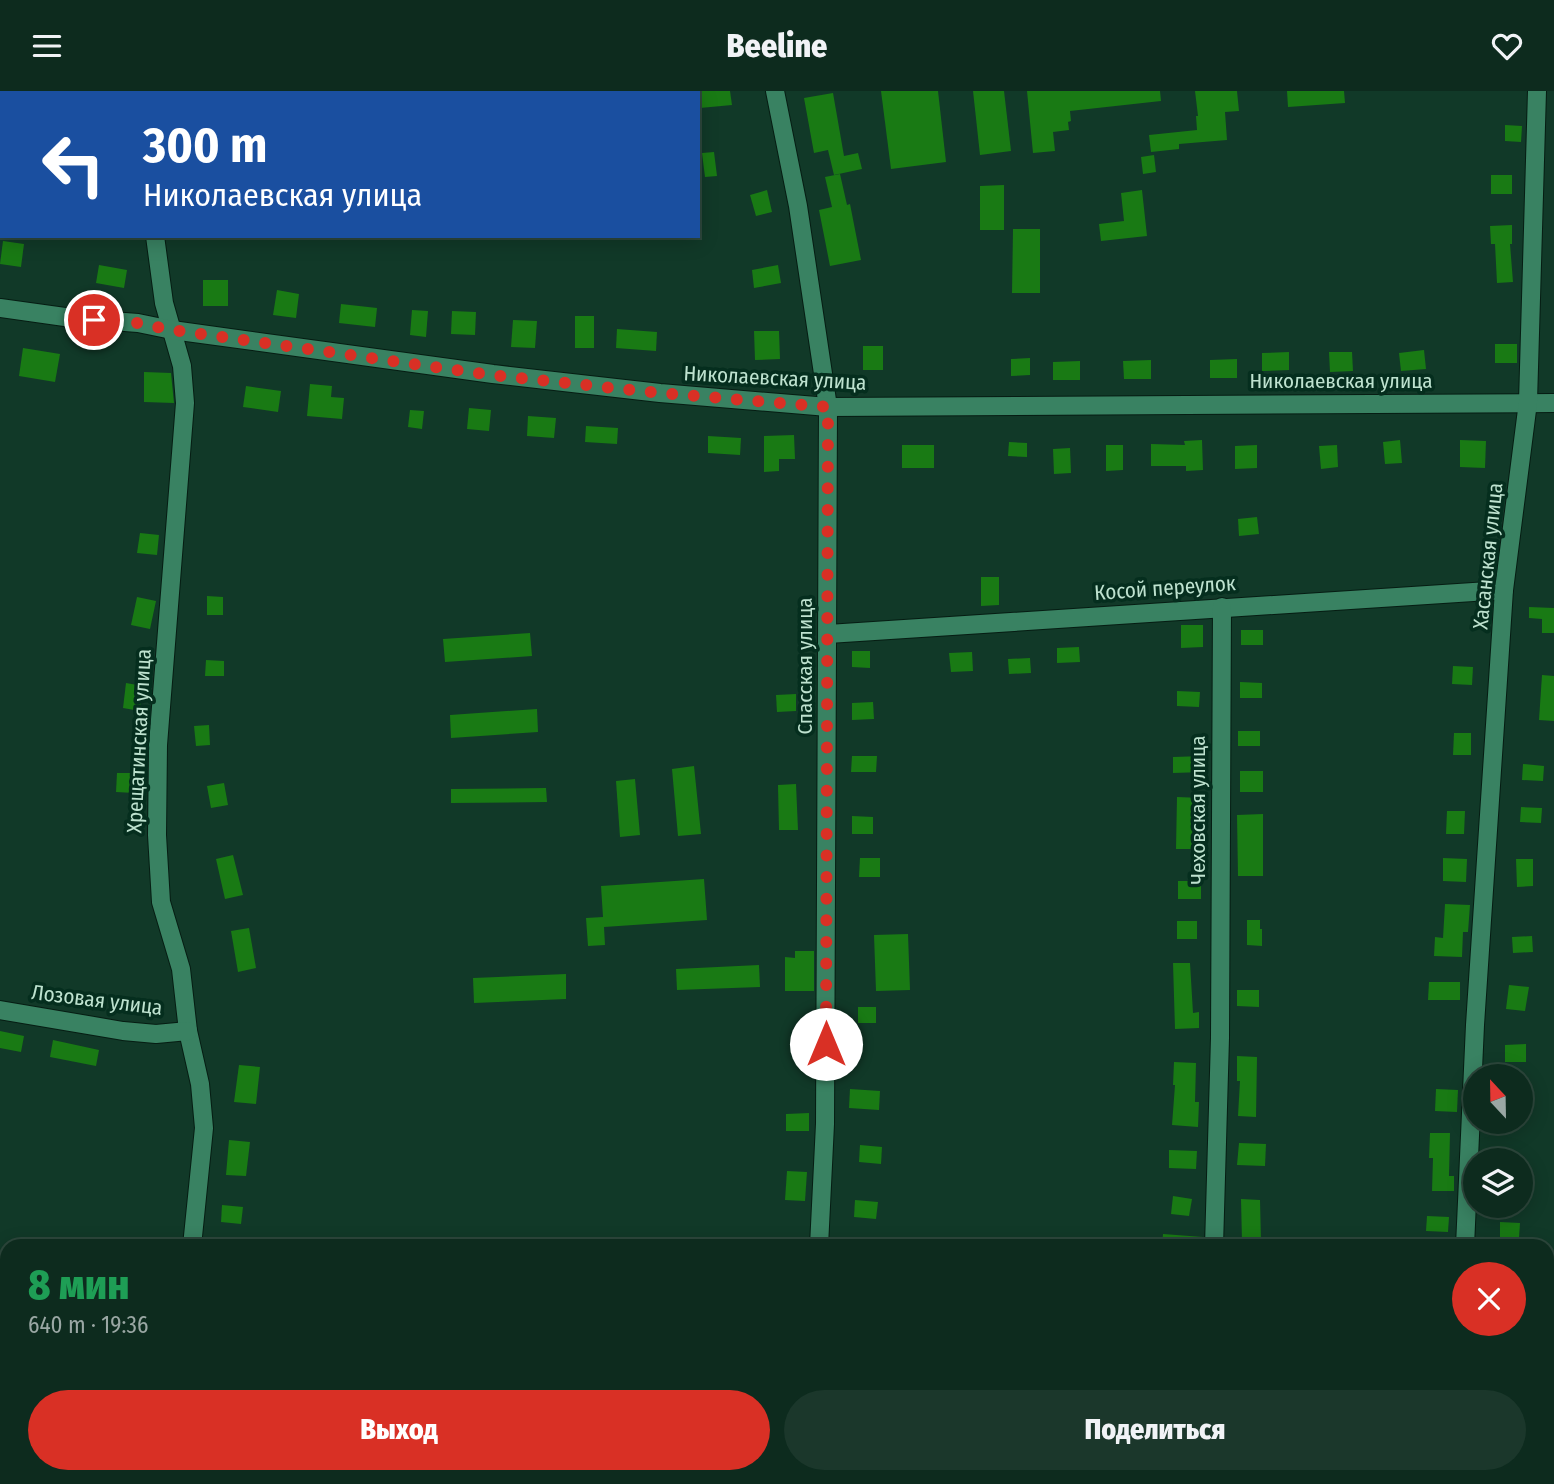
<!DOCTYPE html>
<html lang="ru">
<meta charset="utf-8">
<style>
:root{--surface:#0d2b1e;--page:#1b372b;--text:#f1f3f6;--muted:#9aa7a4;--line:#2d473c;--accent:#d93025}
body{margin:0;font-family:"Fira Sans Condensed",sans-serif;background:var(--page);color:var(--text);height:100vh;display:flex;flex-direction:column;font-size:26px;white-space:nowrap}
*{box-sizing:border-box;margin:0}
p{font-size:23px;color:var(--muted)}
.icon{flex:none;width:38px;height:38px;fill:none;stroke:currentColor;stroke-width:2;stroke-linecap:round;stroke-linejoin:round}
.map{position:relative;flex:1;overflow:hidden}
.panel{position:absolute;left:0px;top:1148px;width:1554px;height:245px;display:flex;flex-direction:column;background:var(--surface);border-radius:21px 21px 0 0;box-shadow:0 4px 18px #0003,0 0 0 2px var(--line)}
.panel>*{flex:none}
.top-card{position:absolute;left:0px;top:0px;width:700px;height:147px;box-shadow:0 4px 18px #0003,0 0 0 2px var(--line);background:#1a4fa0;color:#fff;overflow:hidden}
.needle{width:46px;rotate:338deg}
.tools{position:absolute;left:1463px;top:973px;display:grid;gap:14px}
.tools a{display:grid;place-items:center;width:70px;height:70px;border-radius:50%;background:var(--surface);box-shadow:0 4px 18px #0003,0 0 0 2px var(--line);font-size:35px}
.pin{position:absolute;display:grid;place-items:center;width:60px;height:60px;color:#fff;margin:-30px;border:4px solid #fff;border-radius:50%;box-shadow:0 2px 7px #0007}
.me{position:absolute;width:77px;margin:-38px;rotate:0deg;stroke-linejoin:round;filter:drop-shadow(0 0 5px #0008)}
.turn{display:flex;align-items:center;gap:24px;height:147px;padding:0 28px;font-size:32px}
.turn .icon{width:91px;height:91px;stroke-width:2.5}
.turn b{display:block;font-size:49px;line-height:60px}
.round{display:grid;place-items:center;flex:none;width:74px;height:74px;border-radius:37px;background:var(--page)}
.headline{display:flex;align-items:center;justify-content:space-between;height:119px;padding:0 28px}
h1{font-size:42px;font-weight:800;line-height:52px;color:#1e9e55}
.cta{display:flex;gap:14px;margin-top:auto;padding:14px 28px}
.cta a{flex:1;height:80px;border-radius:42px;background:var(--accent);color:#fff;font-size:28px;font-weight:800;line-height:80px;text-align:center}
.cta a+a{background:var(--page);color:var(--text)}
header{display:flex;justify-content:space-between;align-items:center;height:91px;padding:0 28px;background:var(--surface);font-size:32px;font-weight:800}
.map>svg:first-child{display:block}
.building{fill:#197a14}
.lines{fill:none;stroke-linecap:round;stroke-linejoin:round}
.minor-casing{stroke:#061d13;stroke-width:20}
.minor{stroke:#398262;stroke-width:18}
.route{stroke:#d93025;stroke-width:12;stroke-dasharray:0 21.6}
.labels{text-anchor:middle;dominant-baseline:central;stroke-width:7;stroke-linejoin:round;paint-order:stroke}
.street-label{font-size:21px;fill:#bee2cf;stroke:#052e1e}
</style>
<header><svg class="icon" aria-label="menu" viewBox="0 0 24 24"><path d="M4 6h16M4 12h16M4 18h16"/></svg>Beeline<svg class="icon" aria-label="heart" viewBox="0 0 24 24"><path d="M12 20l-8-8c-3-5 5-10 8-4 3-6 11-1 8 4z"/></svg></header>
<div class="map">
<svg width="1554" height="1393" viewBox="0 0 1554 1393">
<rect width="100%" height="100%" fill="#113928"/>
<g class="building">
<path d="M698 0H730L732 14 700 17Z"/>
<path d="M881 0H938L946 71 891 78Z"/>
<path d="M973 0H1004L1011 60 980 64Z"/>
<path d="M1027 0H1160L1161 10 1070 20 1071 30 1068 31 1069 39 1053 41 1055 60 1033 62Z"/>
<path d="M1195 0H1237L1239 20 1225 21 1227 49 1179 53V58L1151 61 1149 44 1197 39 1196 25H1198Z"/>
<path d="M1287 0H1344L1345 12 1288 16Z"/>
<path d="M833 2 844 65 858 62 862 78 834 84 828 59 814 62 804 7Z"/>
<path d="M1505 34 1522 35 1521 51 1505 50Z"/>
<path d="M714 61 717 85 705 86 702 62Z"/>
<path d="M1154 64 1156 81 1143 83 1141 66Z"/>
<path d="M840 83 847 114 850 113 861 169 830 175 819 119 832 116 825 86Z"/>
<rect x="1491" y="84" width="21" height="19"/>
<path d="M1004 94V139H980V95Z"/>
<path d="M767 99 772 121 756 125 750 104Z"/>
<path d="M1142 99 1147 145 1101 150 1099 133 1124 130 1121 102Z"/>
<path d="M1512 134V153H1510L1513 191 1497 192 1495 153H1491L1490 135Z"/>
<path d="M1013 138H1040V202H1012Z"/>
<path d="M3 150 24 153 21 176 0 173Z"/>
<path d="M99 174 127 179 124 197 96 192Z"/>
<path d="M778 174 781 192 754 197 752 179Z"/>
<rect x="203" y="189" width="25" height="26"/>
<path d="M277 199 299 203 296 227 273 224Z"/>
<path d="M341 213 377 217 375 236 339 232Z"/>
<path d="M412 219 428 220 426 246 410 244Z"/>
<path d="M452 220 476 221 475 244 451 243Z"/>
<rect x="575" y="225" width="19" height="32"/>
<path d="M513 229 537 230 535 257 511 256Z"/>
<path d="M617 238 657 241 656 260 616 257Z"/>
<path d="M754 240H779L780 268 755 269Z"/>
<rect x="1495" y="253" width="22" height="19"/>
<rect x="863" y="255" width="20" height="24"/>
<path d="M23 257 60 263 55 291 19 285Z"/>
<path d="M1424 259 1426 278 1401 280 1399 262Z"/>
<path d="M1289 261V279L1262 280V262Z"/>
<path d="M1329 261H1352L1353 280 1330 281Z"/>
<path d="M1030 267V284L1011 285V268Z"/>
<path d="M1237 268V287H1210V269Z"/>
<path d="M1151 269V288H1124L1123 270Z"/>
<path d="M1080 270V289H1053V271Z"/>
<path d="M144 281 171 282 174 312 144 311Z"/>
<path d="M310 293 332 295 331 306 344 307 342 328 307 325Z"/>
<path d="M246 295 281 300 278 321 243 316Z"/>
<path d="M469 317 491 319 489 340 467 338Z"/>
<path d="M410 319 424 320 422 338 408 336Z"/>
<path d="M528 325 556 327 554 347 527 345Z"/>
<path d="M586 335 618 337 617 353 585 351Z"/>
<path d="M794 344 795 368H779V380L764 381V345Z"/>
<path d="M708 345 741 347 740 364 708 362Z"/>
<path d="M1202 349 1203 379 1186 380V375H1151V353L1185 354 1184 350Z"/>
<path d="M1400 349 1402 372 1385 373 1383 351Z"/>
<path d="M1460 349 1486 350 1485 377 1460 376Z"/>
<path d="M1009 351 1027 352V366L1008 365Z"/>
<rect x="902" y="354" width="32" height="23"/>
<path d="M1106 354H1123V379L1106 380Z"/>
<path d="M1257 354V377L1235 378V355Z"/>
<path d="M1337 354 1338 376 1321 378 1319 355Z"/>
<path d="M1070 357 1071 382 1054 383 1053 358Z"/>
<path d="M1257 426 1259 443 1239 445 1238 428Z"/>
<path d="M140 442 159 444 157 464 137 462Z"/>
<path d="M981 486H999V514L981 515Z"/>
<path d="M207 505 223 506V524H207Z"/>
<path d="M137 506 156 510 150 538 131 534Z"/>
<path d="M1529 516 1554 517V542H1542V528L1529 527Z"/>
<path d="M1181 534H1203V556L1181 557Z"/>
<rect x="1241" y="539" width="22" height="15"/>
<path d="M530 542 532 565 445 571 443 548Z"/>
<path d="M1079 556 1080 571 1057 572V557Z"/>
<path d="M852 560H870V577L852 576Z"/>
<path d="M972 561 973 580 951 581 949 562Z"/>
<path d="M1030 567 1031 582 1009 583 1008 568Z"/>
<path d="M206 569 224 570V585H205Z"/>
<path d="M1453 575 1473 576 1472 594 1452 593Z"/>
<path d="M1542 584 1554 585V630L1539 629Z"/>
<path d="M1240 591 1262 592V607H1240Z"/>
<path d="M126 592 143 595 140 620 123 617Z"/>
<path d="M1177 600 1200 601 1199 616 1177 615Z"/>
<path d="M796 603V620L777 621 776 604Z"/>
<path d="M873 611 874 628 852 629V612Z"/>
<path d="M537 618 538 641 451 647 450 624Z"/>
<path d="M209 634 210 654 196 655 194 635Z"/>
<rect x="1238" y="640" width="22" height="15"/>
<path d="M1454 642H1471V664H1453Z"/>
<path d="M852 665H877L876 681H851Z"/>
<path d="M1204 665V681L1173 682V666Z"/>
<path d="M1523 673 1544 675 1543 690 1522 689Z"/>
<path d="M694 675 701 743 678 745 672 678Z"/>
<rect x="1240" y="680" width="23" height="21"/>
<path d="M117 682H135L134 702 116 701Z"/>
<path d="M635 688 640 744 620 746 616 690Z"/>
<path d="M224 692 228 714 211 717 207 695Z"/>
<path d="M796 693 798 739H779L778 694Z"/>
<path d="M546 697 547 711 451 712V698Z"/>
<path d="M1177 706 1202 707 1200 722V758H1176Z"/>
<path d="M1521 716 1542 717 1541 732 1520 731Z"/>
<path d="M1447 720H1465L1464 743H1446Z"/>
<path d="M1263 723V785H1238L1237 724Z"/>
<path d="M852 725 873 726V743H852Z"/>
<path d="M233 764 243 804 225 808 216 768Z"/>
<path d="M860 767H880V786H859Z"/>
<path d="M1443 767 1467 768 1466 791 1443 790Z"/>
<path d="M1516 768H1533V795L1517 796Z"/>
<path d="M704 788 707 829 604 836 605 854 588 855 586 827 603 826 601 795Z"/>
<rect x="1178" y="790" width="23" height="18"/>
<path d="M1445 813 1470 814 1468 841H1463L1462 866 1434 865 1435 846 1443 847Z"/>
<path d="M1247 829H1260V838H1262V855L1247 854Z"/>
<rect x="1177" y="830" width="20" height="18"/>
<path d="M249 837 256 877 238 881 231 840Z"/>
<path d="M908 843 910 899 876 900 874 844Z"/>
<path d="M1532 845 1533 861 1513 862 1512 846Z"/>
<path d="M795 860H814V900H785V866L795 867Z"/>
<path d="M1173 872H1190L1193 922 1199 921V937L1175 938Z"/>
<path d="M759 874 760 896 677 899 676 878Z"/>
<path d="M566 883V908L474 912 473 887Z"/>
<path d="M1429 891H1460V909H1428Z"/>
<path d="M1509 894 1529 896 1525 920 1506 918Z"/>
<path d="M1237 899H1259V916L1237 915Z"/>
<rect x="858" y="916" width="18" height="16"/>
<path d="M0 940 24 945 21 961 0 957Z"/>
<path d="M53 949 99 959 96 975 50 966Z"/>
<path d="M1526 953V971H1505V954Z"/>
<path d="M1237 965 1257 966 1256 1026 1238 1025 1240 990H1237Z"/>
<path d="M1174 971 1196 972 1195 1011H1199L1198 1036 1172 1034 1175 994H1173Z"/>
<path d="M239 974 260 976 256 1013 234 1011Z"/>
<path d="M850 998 880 1000 879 1019 849 1017Z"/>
<path d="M1436 998 1458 999 1457 1021 1435 1020Z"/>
<path d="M809 1022V1040H786V1023Z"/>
<path d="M1430 1042H1450L1449 1085H1454V1100H1432L1433 1067H1429Z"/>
<path d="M229 1049 250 1051 246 1085 226 1084Z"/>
<path d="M1239 1052 1266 1053 1265 1075 1237 1074Z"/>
<path d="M860 1054 882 1056 881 1073 859 1071Z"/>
<path d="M1169 1059 1197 1060 1196 1078 1169 1077Z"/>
<path d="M787 1080 807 1081 805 1110 785 1109Z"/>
<path d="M1173 1105 1192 1108 1189 1125 1171 1123Z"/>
<path d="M1241 1108 1260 1109 1261 1151H1242Z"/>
<path d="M855 1109 878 1111 876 1128 854 1126Z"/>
<path d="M222 1114 243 1116 241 1133 221 1131Z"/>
<path d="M1427 1125 1449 1126 1448 1141 1426 1140Z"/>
<path d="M1500 1131 1520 1132 1519 1147H1500Z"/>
<path d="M1163 1143 1203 1146V1155H1162Z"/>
</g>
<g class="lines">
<defs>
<g id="minor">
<path d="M136 0V2"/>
<path d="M775 0 798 115 828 316 825 1033 819 1155"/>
<path d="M155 145 164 212 182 275 185 312 158 654 157 744 161 811 181 878 188 940 200 993 204 1037 192 1155"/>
<path d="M0 217 72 227 138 232 172 239 493 283 660 302 828 316 1554 312"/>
<path d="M828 543 1504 499"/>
<path d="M0 919 123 940 156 943 188 940"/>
<path d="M1214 1155 1220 947 1222 516"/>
<path d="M1465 1155 1475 934 1504 499 1528 311 1537 0"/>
<path d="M1437 1386 1529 1393"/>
<path d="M164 1393 165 1386"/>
<path d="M807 1393 808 1386"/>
<path d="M1208 1393V1386"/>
</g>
</defs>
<use href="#minor" class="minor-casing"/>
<use href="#minor" class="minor"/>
</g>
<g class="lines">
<path class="route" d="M94 229 138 232 172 239 492 284 660 302 828 316 826 953"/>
</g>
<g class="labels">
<g class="street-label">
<text transform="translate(775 287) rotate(3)">Николаевская улица</text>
<text x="1341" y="290">Николаевская улица</text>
<text transform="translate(1488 465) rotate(-84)">Хасанская улица</text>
<text transform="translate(1165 497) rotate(-4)">Косой переулок</text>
<text transform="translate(805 575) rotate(-90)">Спасская улица</text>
<text transform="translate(139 650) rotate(-87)">Хрещатинская улица</text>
<text transform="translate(1198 719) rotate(-90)">Чеховская улица</text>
<text transform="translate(97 909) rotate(7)">Лозовая улица</text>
</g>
</g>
</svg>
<div class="tools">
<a><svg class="needle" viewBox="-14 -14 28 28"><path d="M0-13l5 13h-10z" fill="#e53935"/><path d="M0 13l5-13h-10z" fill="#9aa7a4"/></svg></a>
<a><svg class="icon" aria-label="layers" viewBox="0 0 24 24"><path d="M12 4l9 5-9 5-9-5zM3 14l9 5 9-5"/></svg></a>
</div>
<div class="pin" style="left:94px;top:229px;background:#d93025"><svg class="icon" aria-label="arrive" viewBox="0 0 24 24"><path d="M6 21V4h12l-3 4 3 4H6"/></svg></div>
<svg class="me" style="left:826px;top:953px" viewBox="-20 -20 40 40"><circle r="19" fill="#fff"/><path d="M0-13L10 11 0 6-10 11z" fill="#d93025"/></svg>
<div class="top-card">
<div class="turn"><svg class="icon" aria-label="left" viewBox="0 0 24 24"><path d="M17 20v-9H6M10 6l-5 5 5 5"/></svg><div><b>300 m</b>Николаевская улица</div></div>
</div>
<section class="panel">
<div class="headline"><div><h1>8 мин</h1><p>640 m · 19:36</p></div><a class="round" style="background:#d93025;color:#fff"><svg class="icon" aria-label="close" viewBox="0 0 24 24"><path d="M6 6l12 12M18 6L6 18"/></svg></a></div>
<div class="cta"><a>Выход</a><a>Поделиться</a></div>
</section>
</div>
